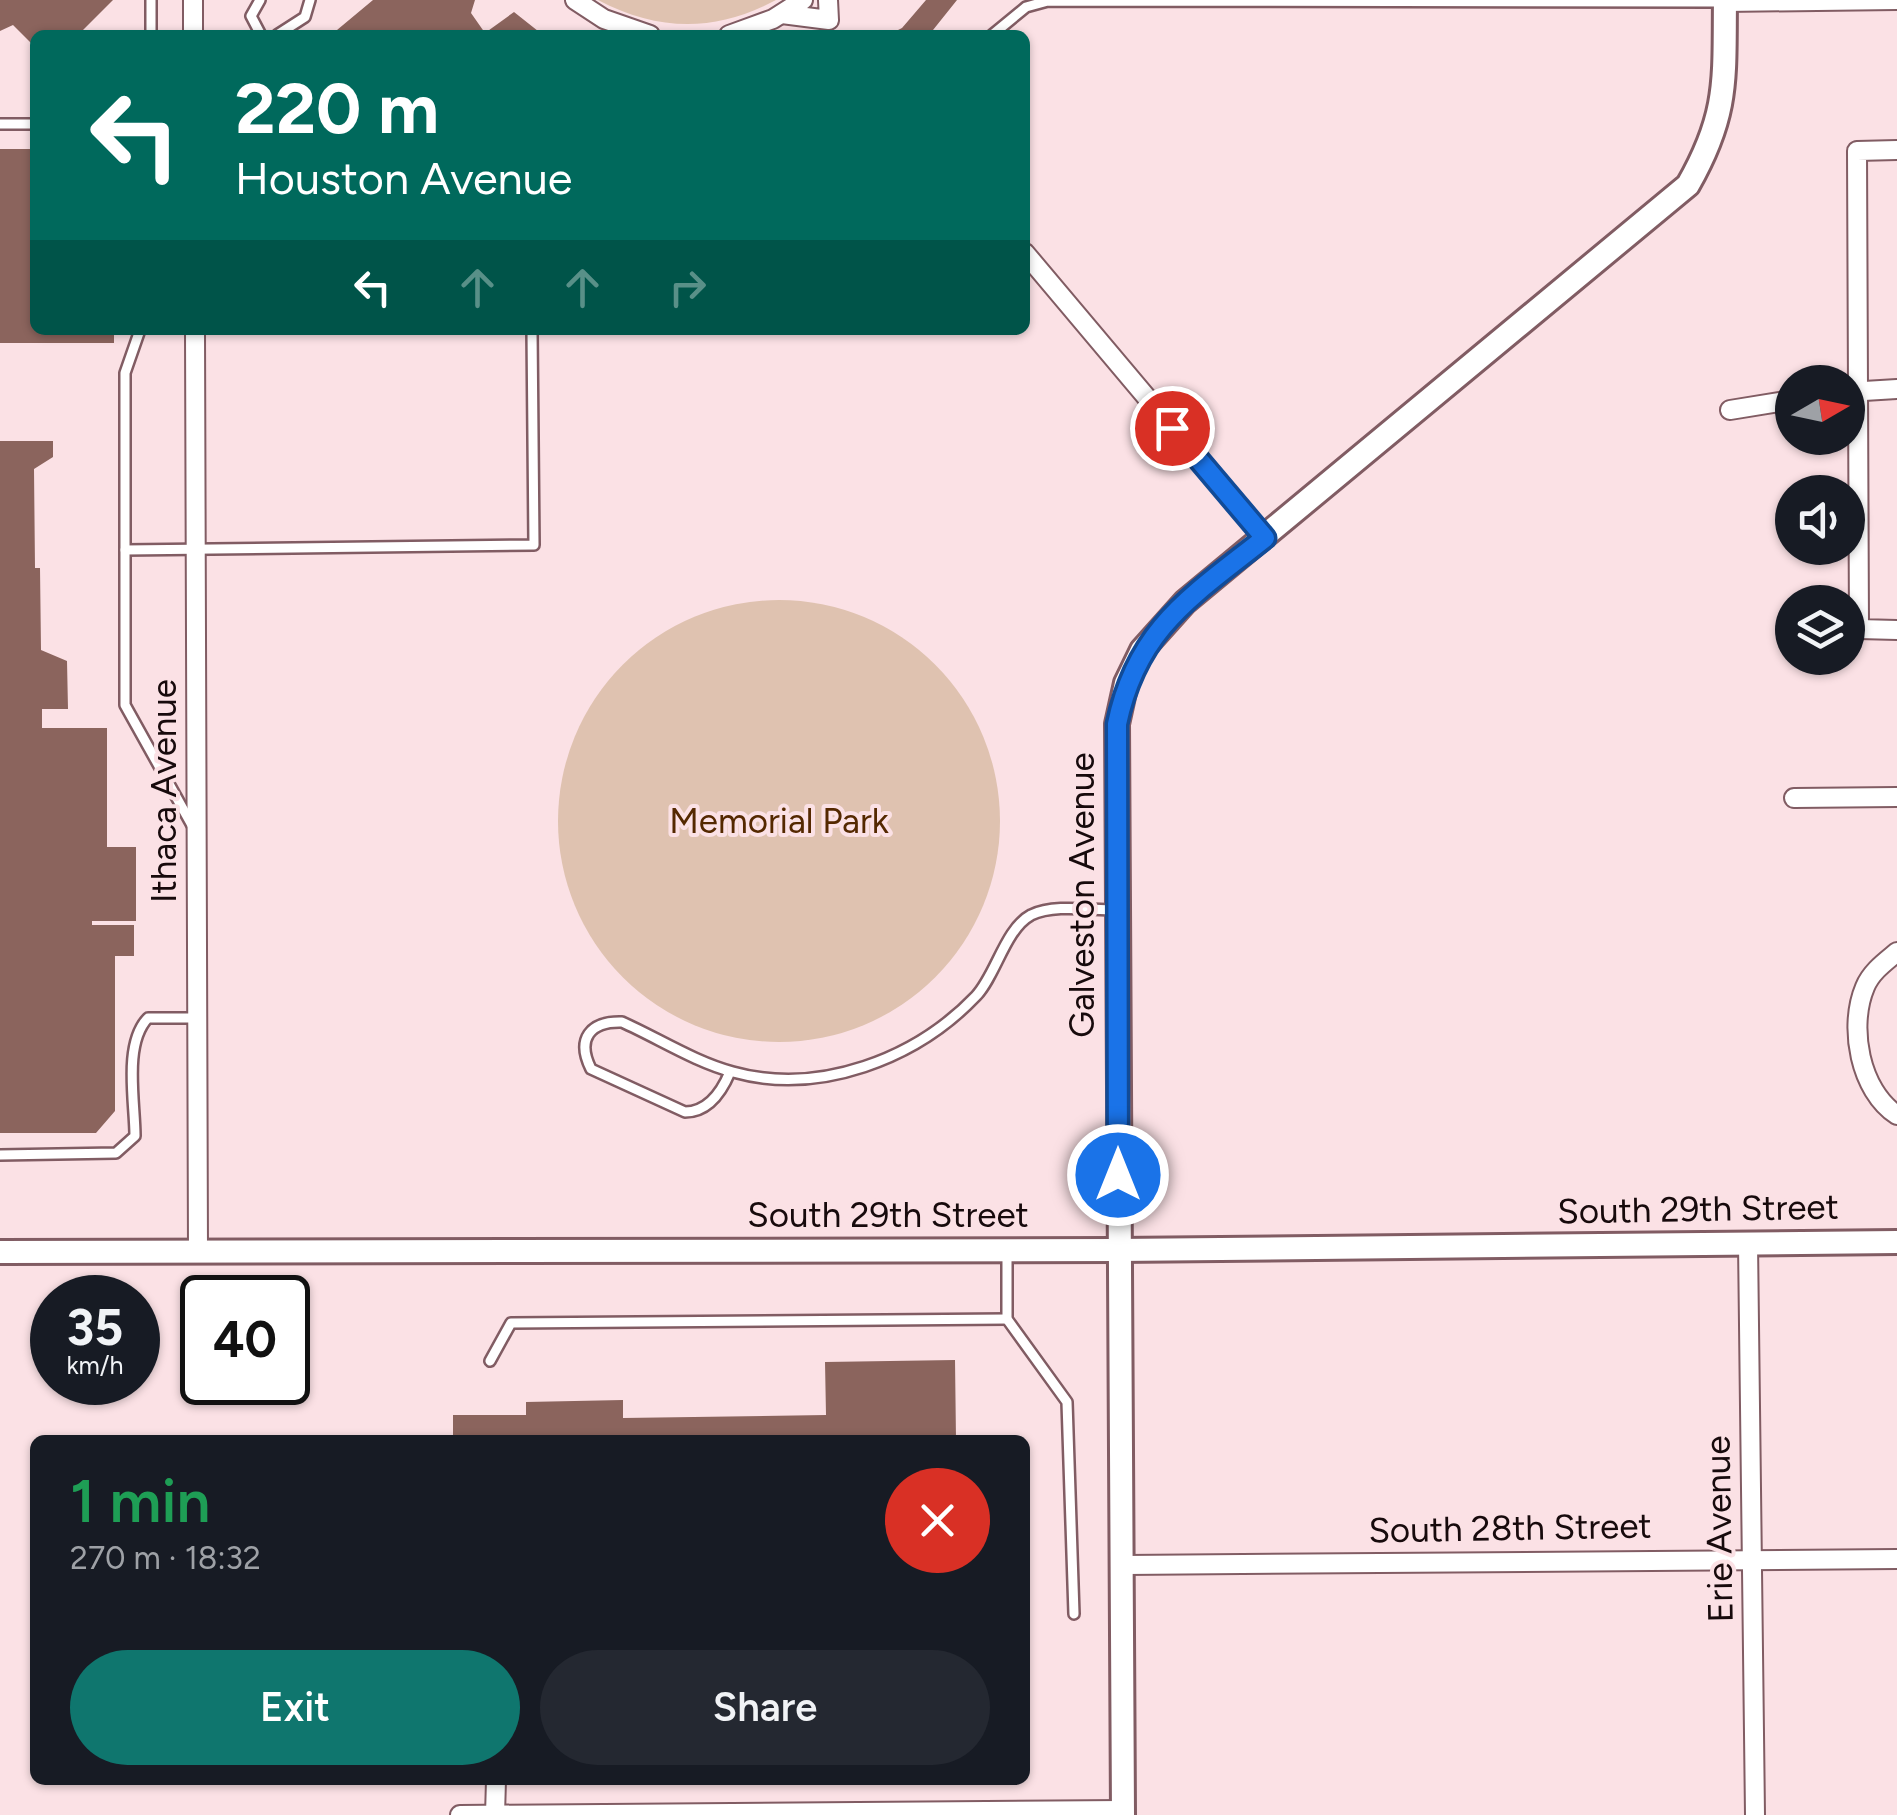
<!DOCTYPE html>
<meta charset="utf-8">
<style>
:root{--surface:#171b24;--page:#242831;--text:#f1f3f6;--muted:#9ea1a6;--accent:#0f766e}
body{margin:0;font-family:Figtree,sans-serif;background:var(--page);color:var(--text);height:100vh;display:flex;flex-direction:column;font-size:38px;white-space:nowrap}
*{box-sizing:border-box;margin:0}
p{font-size:32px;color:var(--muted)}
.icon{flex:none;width:55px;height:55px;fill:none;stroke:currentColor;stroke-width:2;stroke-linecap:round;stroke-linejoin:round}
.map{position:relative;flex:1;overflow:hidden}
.sheet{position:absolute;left:30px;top:1435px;width:1000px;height:350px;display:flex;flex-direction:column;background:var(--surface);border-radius:15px;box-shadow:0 2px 8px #0004}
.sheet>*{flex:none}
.guide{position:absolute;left:30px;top:30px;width:1000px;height:305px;border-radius:15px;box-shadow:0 2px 8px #0004;background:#00695c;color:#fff;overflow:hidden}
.needle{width:65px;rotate:81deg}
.tools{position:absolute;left:1775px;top:365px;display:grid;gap:20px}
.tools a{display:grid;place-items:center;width:90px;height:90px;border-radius:50%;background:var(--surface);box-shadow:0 2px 8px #0004;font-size:50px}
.speed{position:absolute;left:30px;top:1275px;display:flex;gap:20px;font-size:50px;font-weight:700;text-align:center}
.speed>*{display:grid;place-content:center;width:130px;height:130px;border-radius:50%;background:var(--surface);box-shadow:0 2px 8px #0004;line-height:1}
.speed small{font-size:25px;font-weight:400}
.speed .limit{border:5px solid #111;border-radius:15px;background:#fff;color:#111}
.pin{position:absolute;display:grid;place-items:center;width:85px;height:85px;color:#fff;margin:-42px;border:5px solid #fff;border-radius:50%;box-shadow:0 2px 10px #0007}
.me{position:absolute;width:110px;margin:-55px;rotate:0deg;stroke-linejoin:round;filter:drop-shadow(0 0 8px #0008)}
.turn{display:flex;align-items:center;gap:35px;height:210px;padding:0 40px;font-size:45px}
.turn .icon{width:130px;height:130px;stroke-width:2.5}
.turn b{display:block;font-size:70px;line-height:85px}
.lanes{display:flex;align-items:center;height:95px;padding:0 40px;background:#0003;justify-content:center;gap:50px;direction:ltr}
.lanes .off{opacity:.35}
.round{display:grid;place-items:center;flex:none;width:105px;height:105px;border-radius:52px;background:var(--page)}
.head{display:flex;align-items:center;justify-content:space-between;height:170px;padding:0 40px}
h1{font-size:60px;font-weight:600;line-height:75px;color:#1e9e55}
.button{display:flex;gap:20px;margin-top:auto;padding:20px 40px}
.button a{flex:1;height:115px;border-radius:60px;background:var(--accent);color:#fff;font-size:40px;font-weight:600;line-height:115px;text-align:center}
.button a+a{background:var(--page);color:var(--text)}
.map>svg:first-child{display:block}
.green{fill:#dfc2b0}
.building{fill:#8b645d}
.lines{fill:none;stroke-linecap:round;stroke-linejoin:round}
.service-casing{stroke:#815c63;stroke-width:14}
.minor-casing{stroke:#815c63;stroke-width:22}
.tertiary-casing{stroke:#815c63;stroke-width:28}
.service{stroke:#fff;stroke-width:9}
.minor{stroke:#fff;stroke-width:18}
.tertiary{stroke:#fff;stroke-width:22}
.route-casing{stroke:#114b97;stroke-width:25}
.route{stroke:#1a73e8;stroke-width:18}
.labels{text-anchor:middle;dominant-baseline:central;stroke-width:8;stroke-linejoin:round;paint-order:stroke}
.street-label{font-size:35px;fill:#170a0c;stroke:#fbe1e5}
.park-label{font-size:35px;fill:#542800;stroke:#fbe1e5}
</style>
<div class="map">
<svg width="1897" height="1815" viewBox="0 0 1897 1815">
<rect width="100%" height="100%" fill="#fbe1e5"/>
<g class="green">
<path d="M598 0H776C716 32 659 32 598 0Z"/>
<circle cx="779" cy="821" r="221"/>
</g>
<g class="building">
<path d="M0 0H113L78 35H35V47L13 25 0 31Z"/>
<path d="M373 0H475L471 13 485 33 514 12 543 35H331Z"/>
<path d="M926 0H957L929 35H888L902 28Z"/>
<path d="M0 149H35V330H114V343H0Z"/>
<path d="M0 441H53V457L34 469 35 568H40L41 650 67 661 68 709H42V728H107V847H136V921H92V925H134V956H115V1111L96 1133H0Z"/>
<path d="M955 1360 956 1440H453V1415H526V1402L623 1400V1418L826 1415 825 1362Z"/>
</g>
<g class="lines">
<defs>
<g id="service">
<path d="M151 0V35"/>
<path d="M260 0 251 16 261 35"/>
<path d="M277 35 305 17 310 0"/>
<path d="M992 35 1026 7 1048 1 1723 2"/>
<path d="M0 124H35"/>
<path d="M140 330 125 373V705L193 827"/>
<path d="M125 550 534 545 532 330"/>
<path d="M730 1072C722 1091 708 1112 685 1112L591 1069C576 1039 590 1021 622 1022 658 1038 695 1062 733 1072 819 1096 916 1059 976 996 996 975 1005 929 1031 915 1054 904 1089 910 1114 910"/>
<path d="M0 1155 116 1153 135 1136C135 1102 123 1044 148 1018H197"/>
<path d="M1007 1252V1319L1067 1402 1074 1614"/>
<path d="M490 1361 511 1323 1007 1319"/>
</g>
<g id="minor">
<path d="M193 0V35"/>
<path d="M575 0 604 19 650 35"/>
<path d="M1725 2 1897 0"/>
<path d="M782 14 829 20 828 0"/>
<path d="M729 35 773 19 803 0"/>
<path d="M1897 150 1857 151 1859 629 1897 630"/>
<path d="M1025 253 1265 538"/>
<path d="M195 330 198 1252"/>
<path d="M1848 392 1897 389"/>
<path d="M1730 410 1792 400"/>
<path d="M1794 798 1897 797"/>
<path d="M1897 952C1885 962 1871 972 1865 987 1848 1027 1860 1091 1897 1115"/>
<path d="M1748 1243 1755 1815"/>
<path d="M1125 1565 1897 1559"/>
<path d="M460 1815 1123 1810"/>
<path d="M495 1815 496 1780"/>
</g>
<g id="tertiary">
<path d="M0 1252 1118 1250 1897 1242"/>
<path d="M1123 1815 1117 724 1126 683 1142 650 1185 602 1688 185C1729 113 1724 79 1725 0"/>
</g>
</defs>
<use href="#service" class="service-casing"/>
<use href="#minor" class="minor-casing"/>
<use href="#tertiary" class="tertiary-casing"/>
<use href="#service" class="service"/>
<use href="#minor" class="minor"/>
<use href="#tertiary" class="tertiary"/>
</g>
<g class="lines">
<defs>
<path id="route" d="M1118 1175 1117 724C1137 628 1192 596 1265 538L1172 428"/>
</defs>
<use href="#route" class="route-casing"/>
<use href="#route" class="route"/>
</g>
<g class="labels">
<g class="street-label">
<text transform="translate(164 791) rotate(-90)">Ithaca Avenue</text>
<text transform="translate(1082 895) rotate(-90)">Galveston Avenue</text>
<text transform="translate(1698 1209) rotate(-1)">South 29th Street</text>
<text x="888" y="1215">South 29th Street</text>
<text transform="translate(1510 1528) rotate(-1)">South 28th Street</text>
<text transform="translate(1719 1529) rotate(-91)">Erie Avenue</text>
</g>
<g class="park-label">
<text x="779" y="821">Memorial Park</text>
</g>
</g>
</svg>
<div class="tools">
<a><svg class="needle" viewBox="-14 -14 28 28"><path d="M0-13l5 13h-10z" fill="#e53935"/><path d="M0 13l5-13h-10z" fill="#9ea1a6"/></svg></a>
<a><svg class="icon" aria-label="sound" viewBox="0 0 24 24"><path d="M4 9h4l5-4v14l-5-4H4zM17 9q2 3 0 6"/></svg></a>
<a><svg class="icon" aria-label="layers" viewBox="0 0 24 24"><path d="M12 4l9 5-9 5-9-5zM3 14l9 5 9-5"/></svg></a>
</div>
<div class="speed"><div>35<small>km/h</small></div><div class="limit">40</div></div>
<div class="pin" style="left:1172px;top:428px;background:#d93025"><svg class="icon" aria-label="arrive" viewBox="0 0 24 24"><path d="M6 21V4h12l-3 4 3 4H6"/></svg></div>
<svg class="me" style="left:1118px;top:1175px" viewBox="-20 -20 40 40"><circle r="17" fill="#1a73e8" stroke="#fff" stroke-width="3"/><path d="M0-11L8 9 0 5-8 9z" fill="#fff"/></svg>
<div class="guide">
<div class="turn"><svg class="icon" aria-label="left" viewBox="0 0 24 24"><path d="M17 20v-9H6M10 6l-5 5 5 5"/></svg><div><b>220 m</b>Houston Avenue</div></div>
<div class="lanes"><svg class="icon" aria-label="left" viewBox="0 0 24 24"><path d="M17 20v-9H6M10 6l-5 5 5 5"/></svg><svg class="icon off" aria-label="ahead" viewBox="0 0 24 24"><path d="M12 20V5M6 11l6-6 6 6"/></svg><svg class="icon off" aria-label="ahead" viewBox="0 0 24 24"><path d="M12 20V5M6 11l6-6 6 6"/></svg><svg class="icon off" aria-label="right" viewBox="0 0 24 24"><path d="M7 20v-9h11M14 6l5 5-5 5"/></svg></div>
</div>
<section class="sheet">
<div class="head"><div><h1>1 min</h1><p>270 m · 18:32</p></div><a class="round" style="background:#d93025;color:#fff"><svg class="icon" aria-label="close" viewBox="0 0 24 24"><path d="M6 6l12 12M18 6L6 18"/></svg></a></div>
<div class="button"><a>Exit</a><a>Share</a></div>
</section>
</div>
